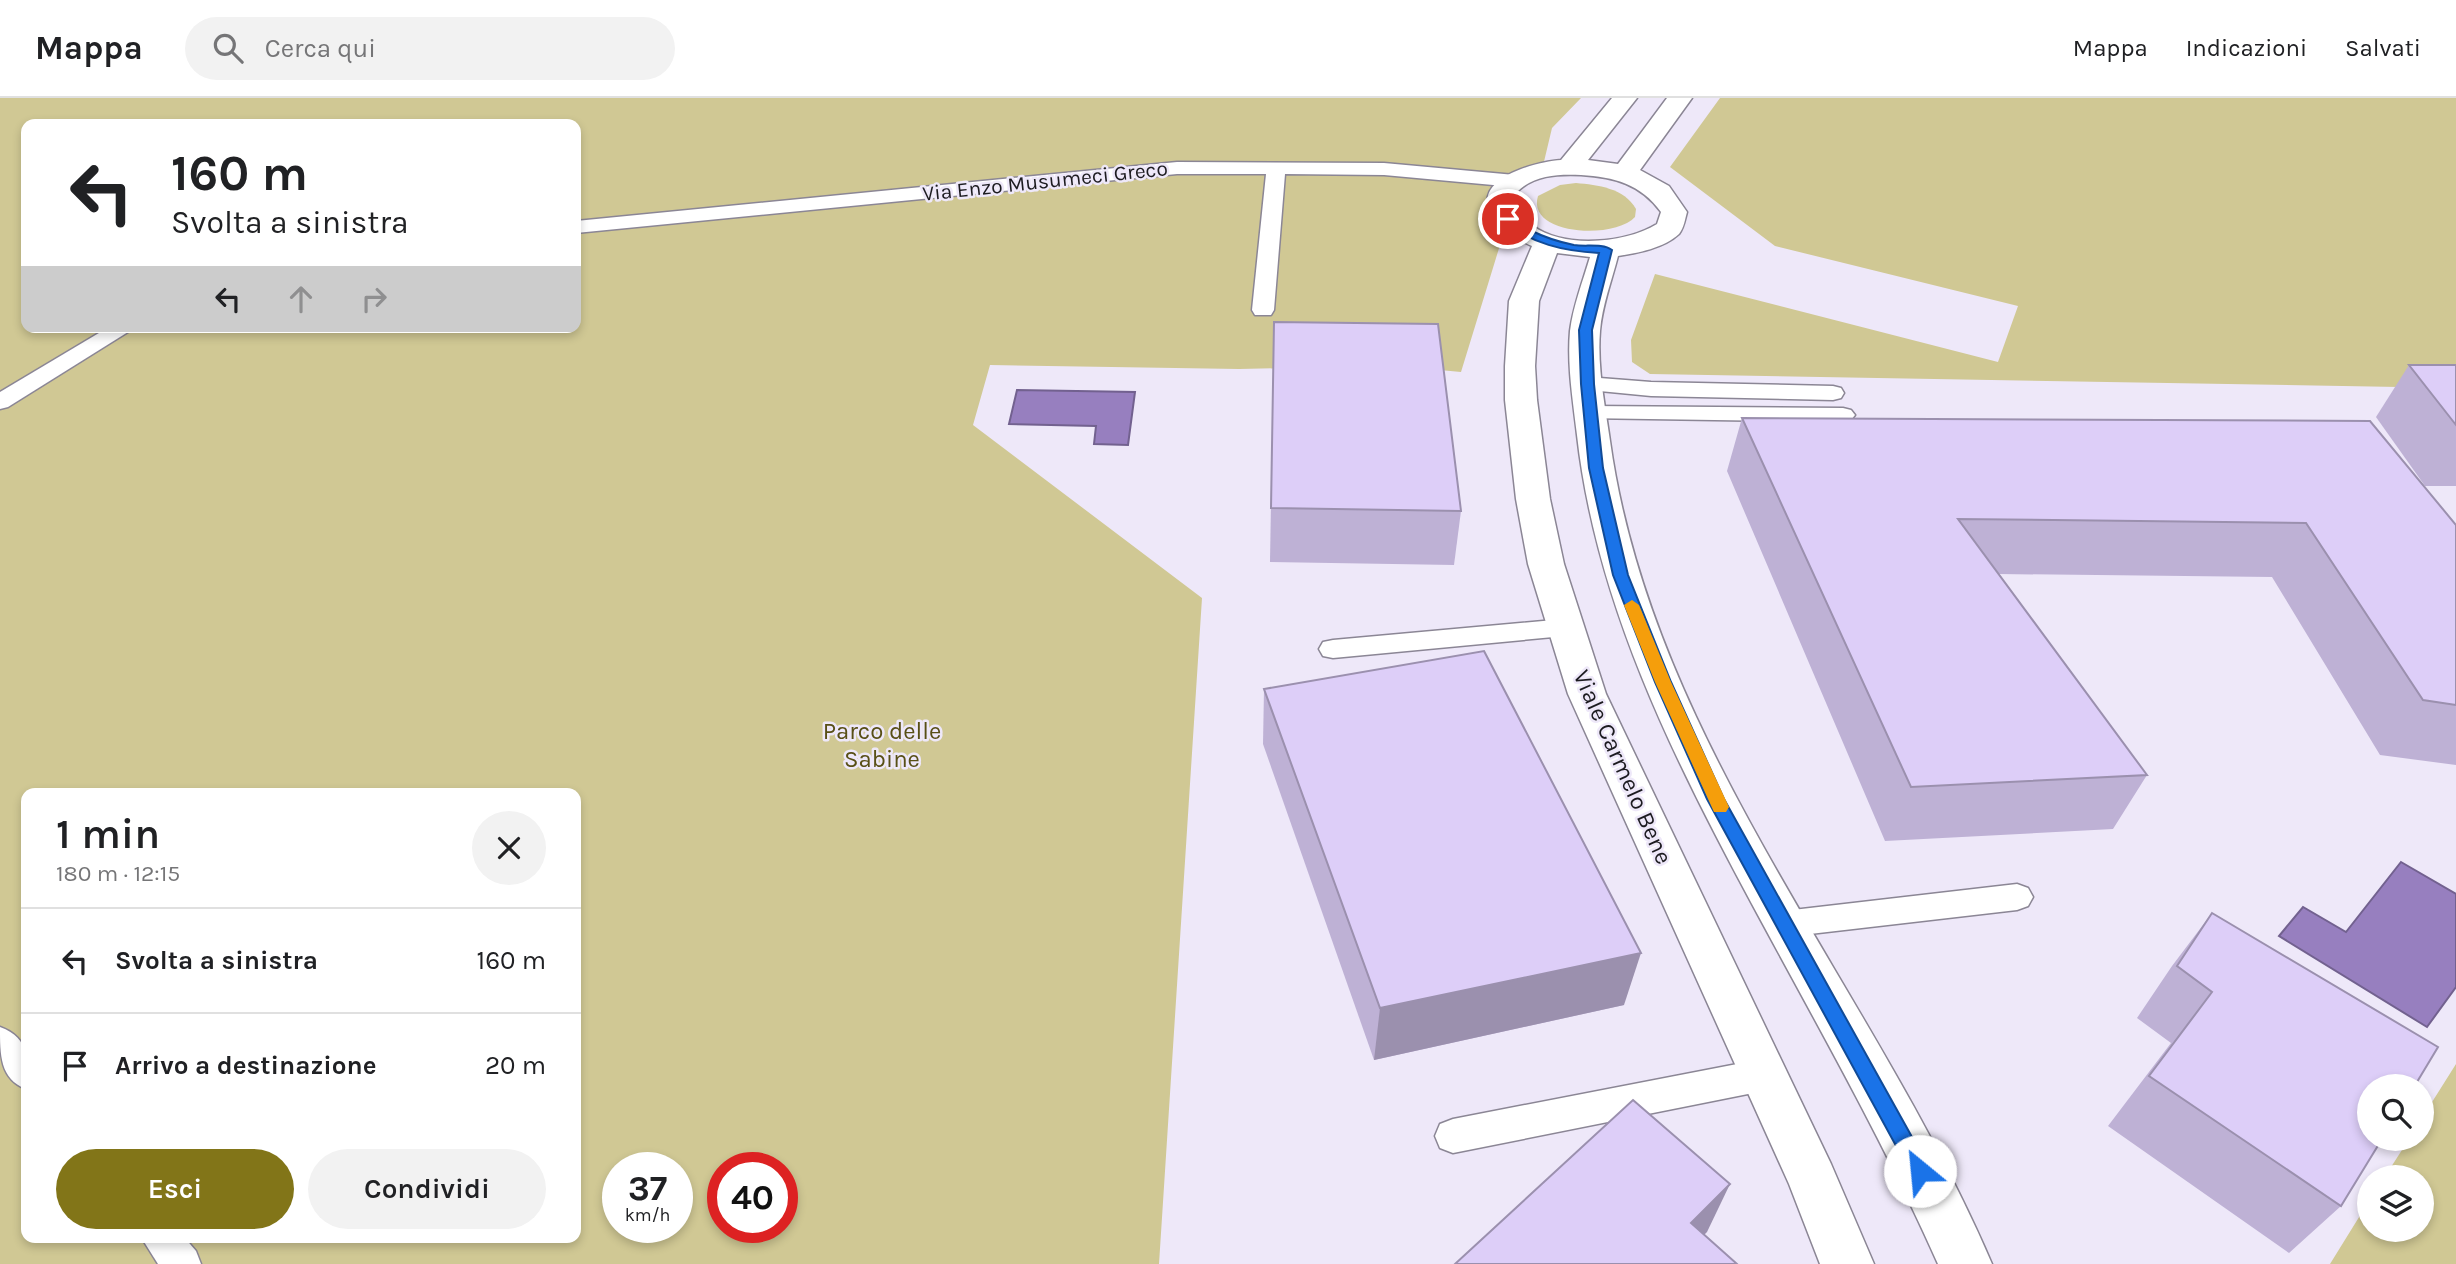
<!DOCTYPE html>
<html lang="it">
<meta charset="utf-8">
<style>
:root{--surface:#fff;--page:#f2f2f2;--text:#202124;--muted:#757577;--line:#e0e0e0;--accent:#827518}
body{margin:0;font-family:Karla,sans-serif;background:var(--page);color:var(--text);height:100vh;display:flex;flex-direction:column;font-size:26px;white-space:nowrap}
*{box-sizing:border-box;margin:0}
p{font-size:23px;color:var(--muted)}
.icon{flex:none;width:38px;height:38px;fill:none;stroke:currentColor;stroke-width:2;stroke-linecap:round;stroke-linejoin:round}
.map{position:relative;flex:1;overflow:hidden}
.panel{position:absolute;left:21px;top:690px;width:560px;height:455px;display:flex;flex-direction:column;background:var(--surface);border-radius:14px;box-shadow:0 4px 10px #0003}
.panel>*{flex:none}
.guide{position:absolute;left:21px;top:21px;width:560px;height:214px;border-radius:14px;box-shadow:0 4px 10px #0003;background:#fff;color:var(--text);overflow:hidden}
.tools{position:absolute;left:2357px;top:976px;display:grid;gap:14px}
.tools a{display:grid;place-items:center;width:77px;height:77px;border-radius:50%;background:var(--surface);box-shadow:0 4px 10px #0003;font-size:35px}
.speed{position:absolute;left:602px;top:1054px;display:flex;gap:14px;font-size:35px;font-weight:700;text-align:center}
.speed>*{display:grid;place-content:center;width:91px;height:91px;border-radius:50%;background:var(--surface);box-shadow:0 4px 10px #0003;line-height:1}
.speed small{font-size:18px;font-weight:400}
.speed .limit{border:10px solid #d22;background:#fff;color:#111}
.pin{position:absolute;display:grid;place-items:center;width:60px;height:60px;color:#fff;margin:-30px;border:4px solid #fff;border-radius:50%;box-shadow:0 2px 7px #0007}
.me{position:absolute;width:77px;margin:-38px;rotate:332deg;stroke-linejoin:round;filter:drop-shadow(0 0 5px #0008)}
.turn{display:flex;align-items:center;gap:24px;height:147px;padding:0 35px;font-size:32px}
.turn .icon{width:91px;height:91px;stroke-width:2.5}
.turn b{display:block;font-size:49px;line-height:60px}
.lanes{display:flex;align-items:center;height:66px;padding:0 35px;background:#0003;justify-content:center;gap:35px;direction:ltr}
.lanes .off{opacity:.35}
.round{display:grid;place-items:center;flex:none;width:74px;height:74px;border-radius:37px;background:var(--page)}
.summary{display:flex;align-items:center;justify-content:space-between;height:119px;padding:0 35px}
h1{font-size:42px;font-weight:600;line-height:52px}
.cta{display:flex;gap:14px;margin-top:auto;padding:14px 35px}
.cta a{flex:1;height:80px;border-radius:42px;background:var(--accent);color:#fff;font-size:28px;font-weight:600;line-height:80px;text-align:center}
.cta a+a{background:var(--page);color:var(--text)}
ul{padding:0;list-style:none}
li{display:flex;align-items:center;gap:21px;height:105px;padding:0 35px;border-top:2px solid var(--line)}
li div{flex:1}
li b{display:block;font-size:26px}
li em{font-style:normal}
header{display:flex;align-items:center;gap:42px;box-sizing:border-box;height:98px;padding:0 35px;background:var(--surface);border-bottom:2px solid var(--line)}
header strong{font-size:33px}
nav{display:flex;gap:38px;margin-inline-start:auto;font-size:24px}
.search{width:490px;height:63px;background:var(--page);display:flex;align-items:center;gap:18px;box-sizing:border-box;padding:0 24px;border-radius:38px;color:var(--muted);font-size:26px}
.map>svg:first-child{display:block}
.green{fill:#d0c894;fill-rule:evenodd}
.water{fill:#977fbf;stroke:#72618f;stroke-width:2}
.lines{fill:none;stroke-linecap:round;stroke-linejoin:round}
.service-casing{stroke:#8b8695;stroke-width:3}
.tertiary-casing{stroke:#8b8695;stroke-width:3}
.service{fill:#fff;fill-rule:evenodd}
.tertiary{fill:#fff;fill-rule:evenodd}
.wall{fill:#beb1d5}
.shaded-wall{fill:#9b90ae}
.building{fill:#ddcef8;stroke:#9b90ae;stroke-width:2}
.route{fill:#1a73e8;stroke:#114b97;stroke-width:2}
.slow{fill:#f59e0b}
.labels{text-anchor:middle;dominant-baseline:central;stroke-width:5;stroke-linejoin:round;paint-order:stroke}
.far-street-label{font-size:21px;fill:#1c1b20;stroke:#eee8f9}
.park-label{font-size:24px;fill:#584f16;stroke:#eee8f9}
.street-label{font-size:24px;fill:#1c1b20;stroke:#eee8f9}
</style>
<header>
<strong>Mappa</strong>
<div class="search"><svg class="icon" aria-label="search" viewBox="0 0 24 24"><circle cx="10" cy="10" r="6"/><path d="M15 15l6 6"/></svg>Cerca qui</div>
<nav><a>Mappa</a><a>Indicazioni</a><a>Salvati</a></nav>
</header>
<div class="map">
<svg width="2456" height="1166" viewBox="0 0 2456 1166">
<rect width="100%" height="100%" fill="#eee8f9"/>
<g class="green">
<path d="M0 0H1581L1552 30 1542 72 1515 83 1508 121 1461 274 1397 268 1239 271 990 267 973 327 1202 500 1159 1166H0ZM26 26H576V229H26ZM26 695H576V1139H26ZM618 1069H677V1129H618ZM723 1069H782V1129H723Z"/>
<path d="M1720 0H2456V290L1650 276 1632 264 1631 242 1655 176 1998 264 2018 208 1775 148 1670 69Z"/>
<path d="M1576 85C1598 87 1624 90 1636 111L1635 119C1614 142 1526 137 1538 98L1560 87Z"/>
<path d="M2456 966V1166H2330L2369 1103 2370 1132H2422V1080H2384L2409 1041H2422V1020Z"/>
</g>
<g class="water">
<path d="M1017 292 1135 294 1128 347 1094 346 1096 328 1009 326Z"/>
<path d="M2401 764 2456 796V889L2427 929 2279 838 2303 809 2346 834Z"/>
</g>
<g class="lines">
<defs>
<g id="service">
<path d="M1177 64 1384 65 1515 77 1524 83 1515 89 1384 77 1285 76 1274 212 1271 217H1255L1252 212 1266 76H1177L576 135V123Z"/>
<path d="M109 229H136L8 309 0 311V294Z"/>
<path d="M1587 279 1651 284 1833 288 1841 290 1844 295 1841 300 1833 302 1651 298 1579 291 1576 286 1579 281Z"/>
<path d="M1591 308 1843 310 1851 312 1855 317 1851 322 1843 324 1583 320 1579 315 1583 310Z"/>
<path d="M1565 521 1575 523 1579 530 1575 537 1333 560 1323 558 1319 551 1323 544 1333 542Z"/>
<path d="M2017 786 2028 790 2033 799 2028 808 2017 812 1784 839 1773 835 1768 826 1773 817 1784 813Z"/>
<path d="M0 929C32 941 26 963 26 991 0 981 0 957 0 929Z"/>
<path d="M1763 961 1775 966 1781 977 1775 988 1763 993 1453 1055 1440 1050 1435 1038 1440 1026 1453 1021Z"/>
<path d="M141 1139H184L196 1153 201 1166H158Z"/>
</g>
<path id="tertiary" d="M1612 0H1637L1588 62 1618 66 1667 0H1692L1640 72 1669 88 1687 114C1685 121 1684 130 1679 136 1664 150 1638 155 1618 158 1612 182 1602 207 1600 233 1597 269 1605 307 1610 343 1652 647 1874 890 1992 1166H1938C1883 1042 1816 925 1752 806 1673 659 1596 505 1577 337 1573 303 1567 267 1570 233 1573 208 1583 183 1590 159L1557 155 1539 203 1535 268 1537 302 1550 401 1564 466 1606 596 1831 1066 1874 1166H1820L1789 1086 1568 596 1528 466 1516 401 1505 302V268L1509 203 1532 148C1518 142 1510 136 1500 126 1458 85 1532 64 1561 62ZM1581 77C1614 79 1641 86 1661 114L1657 126C1626 145 1565 151 1533 128 1528 124 1522 118 1517 113L1516 95C1533 77 1557 76 1581 77Z"/>
</defs>
<use href="#service" class="service-casing"/>
<use href="#tertiary" class="tertiary-casing"/>
<use href="#service" class="service"/>
<use href="#tertiary" class="tertiary"/>
</g>
<g class="wall">
<path d="M1274 224 1461 413 1454 467 1270 464Z"/>
<path d="M2409 267H2456V388H2425L2376 319Z"/>
<path d="M1742 320 2456 427V667L2380 657 2272 479 1999 476 2147 677 2113 731 1885 743 1727 373Z"/>
<path d="M1264 591 1624 907 1374 962 1263 646Z"/>
<path d="M2212 815 2341 1108 2289 1155 2108 1028 2171 945 2137 920 2172 868Z"/>
</g>
<g class="shaded-wall">
<path d="M1641 855 1624 907 1374 962 1380 910Z"/>
<path d="M1730 1086 1707 1134 1675 1166 1691 1125Z"/>
</g>
<g class="building">
<path d="M1274 224 1438 226 1461 413 1271 410Z"/>
<path d="M2409 267H2456V327Z"/>
<path d="M1742 320 2370 323 2456 427V607L2423 602 2306 425 1958 421 2147 677 1911 689Z"/>
<path d="M1484 553 1641 855 1380 910 1264 591Z"/>
<path d="M2212 815 2438 949 2414 989H2370V1041H2382L2341 1108 2149 978 2212 894 2177 868Z"/>
<path d="M1633 1002 1730 1086 1691 1125 1737 1166H1455Z"/>
</g>
<path class="route" d="M1504 118C1516 117 1522 128 1532 133 1546 140 1559 144 1574 147 1586 149 1602 145 1612 152L1592 232 1594 286 1603 370 1628 477 1671 584 1724 701 1927 1066 1930 1073 1927 1079 1920 1082 1913 1079 1707 701 1655 584 1613 477 1589 370 1581 286 1579 232 1599 155C1563 153 1532 146 1504 123Z"/>
<path class="slow" d="M1632 502 1639 507 1671 584 1729 709 1726 714H1714L1655 584 1624 507Z"/>
<g class="labels">
<g class="far-street-label">
<text transform="translate(1045 83) rotate(-6)">Via Enzo Musumeci Greco</text>
</g>
<g class="park-label">
<text x="882" y="633">Parco delle<tspan x="882" dy="28">Sabine</tspan></text>
</g>
<g class="street-label">
<text transform="translate(1623 669) rotate(66)">Viale Carmelo Bene</text>
</g>
</g>
</svg>
<div class="tools">
<a><svg class="icon" aria-label="search" viewBox="0 0 24 24"><circle cx="10" cy="10" r="6"/><path d="M15 15l6 6"/></svg></a>
<a><svg class="icon" aria-label="layers" viewBox="0 0 24 24"><path d="M12 4l9 5-9 5-9-5zM3 14l9 5 9-5"/></svg></a>
</div>
<div class="speed"><div>37<small>km/h</small></div><div class="limit">40</div></div>
<div class="pin" style="left:1508px;top:121px;background:#d93025"><svg class="icon" aria-label="arrive" viewBox="0 0 24 24"><path d="M6 21V4h12l-3 4 3 4H6"/></svg></div>
<svg class="me" style="left:1920px;top:1073px" viewBox="-20 -20 40 40"><circle r="19" fill="#fff"/><path d="M0-13L10 11 0 6-10 11z" fill="#1a73e8"/></svg>
<div class="guide">
<div class="turn"><svg class="icon" aria-label="left" viewBox="0 0 24 24"><path d="M17 20v-9H6M10 6l-5 5 5 5"/></svg><div><b>160 m</b>Svolta a sinistra</div></div>
<div class="lanes"><svg class="icon" aria-label="left" viewBox="0 0 24 24"><path d="M17 20v-9H6M10 6l-5 5 5 5"/></svg><svg class="icon off" aria-label="ahead" viewBox="0 0 24 24"><path d="M12 20V5M6 11l6-6 6 6"/></svg><svg class="icon off" aria-label="right" viewBox="0 0 24 24"><path d="M7 20v-9h11M14 6l5 5-5 5"/></svg></div>
</div>
<section class="panel">
<div class="summary"><div><h1>1 min</h1><p>180 m · 12:15</p></div><a class="round"><svg class="icon" aria-label="close" viewBox="0 0 24 24"><path d="M6 6l12 12M18 6L6 18"/></svg></a></div>
<ul>
<li><svg class="icon" aria-label="left" viewBox="0 0 24 24"><path d="M17 20v-9H6M10 6l-5 5 5 5"/></svg><div><b>Svolta a sinistra</b></div><em>160 m</em></li>
<li><svg class="icon" aria-label="arrive" viewBox="0 0 24 24"><path d="M6 21V4h12l-3 4 3 4H6"/></svg><div><b>Arrivo a destinazione</b></div><em>20 m</em></li>
</ul>
<div class="cta"><a>Esci</a><a>Condividi</a></div>
</section>
</div>
